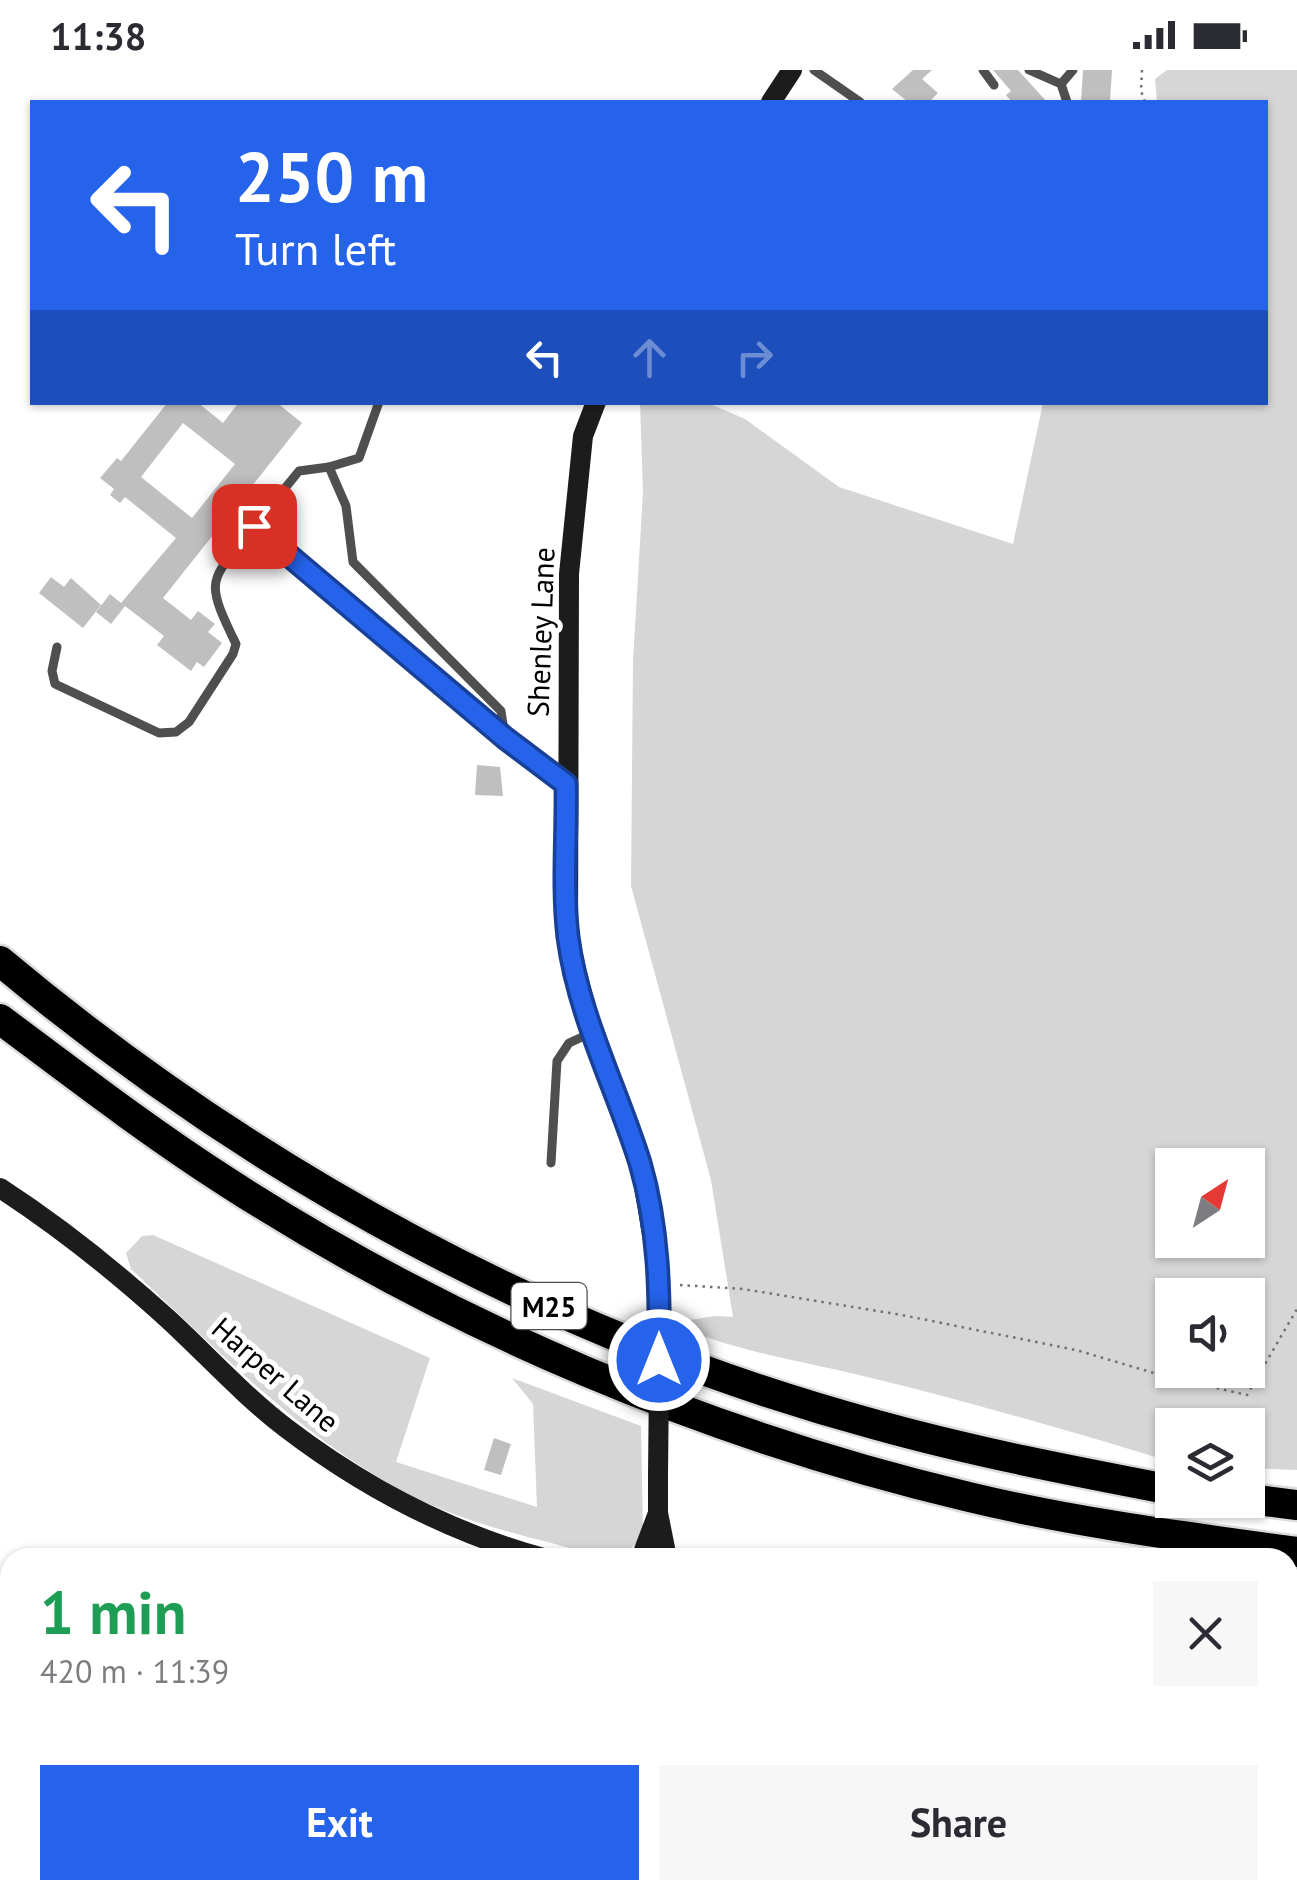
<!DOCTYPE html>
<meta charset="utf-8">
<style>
:root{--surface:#fff;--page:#f7f7f7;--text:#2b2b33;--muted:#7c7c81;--accent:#2563eb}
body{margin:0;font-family:"PT Sans",sans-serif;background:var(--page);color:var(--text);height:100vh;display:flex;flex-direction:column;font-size:38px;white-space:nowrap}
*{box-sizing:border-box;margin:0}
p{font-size:32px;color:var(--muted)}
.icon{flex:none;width:55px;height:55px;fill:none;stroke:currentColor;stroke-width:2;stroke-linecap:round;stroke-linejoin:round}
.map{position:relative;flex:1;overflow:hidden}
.sheet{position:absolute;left:0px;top:1478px;width:1298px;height:352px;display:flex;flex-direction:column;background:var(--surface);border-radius:30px 30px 0 0;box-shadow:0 2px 8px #0004}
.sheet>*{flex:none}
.guide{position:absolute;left:30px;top:30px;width:1238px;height:305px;border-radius:0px;box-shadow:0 2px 8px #0004;background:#2563eb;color:#fff;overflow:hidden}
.needle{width:65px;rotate:36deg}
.controls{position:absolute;left:1155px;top:1078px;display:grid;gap:20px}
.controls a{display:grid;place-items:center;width:110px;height:110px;border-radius:0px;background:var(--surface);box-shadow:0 2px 8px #0004;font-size:50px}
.pin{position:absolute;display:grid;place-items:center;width:85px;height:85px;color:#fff;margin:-42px;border-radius:20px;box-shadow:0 5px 15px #0006}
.me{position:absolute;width:110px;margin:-55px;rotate:0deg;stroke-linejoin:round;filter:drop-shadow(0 0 8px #0008)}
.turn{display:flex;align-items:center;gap:35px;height:210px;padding:0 40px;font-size:45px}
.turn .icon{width:130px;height:130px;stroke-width:2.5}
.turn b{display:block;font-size:70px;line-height:85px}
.lanes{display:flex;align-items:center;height:95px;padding:0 40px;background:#0003;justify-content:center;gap:50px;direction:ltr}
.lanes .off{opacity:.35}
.round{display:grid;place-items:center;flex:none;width:105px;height:105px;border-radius:0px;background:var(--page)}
.head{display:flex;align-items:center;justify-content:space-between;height:170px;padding:0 40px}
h1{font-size:60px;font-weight:700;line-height:75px;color:#1e9e55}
.button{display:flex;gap:20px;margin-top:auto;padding:20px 40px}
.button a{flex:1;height:115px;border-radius:0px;background:var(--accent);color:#fff;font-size:40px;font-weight:700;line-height:115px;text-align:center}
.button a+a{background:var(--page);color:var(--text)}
.status{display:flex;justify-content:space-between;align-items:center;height:70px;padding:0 50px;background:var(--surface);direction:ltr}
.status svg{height:28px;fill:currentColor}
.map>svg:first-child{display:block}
.green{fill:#d6d6d6;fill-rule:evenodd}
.building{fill:#bfbfbf;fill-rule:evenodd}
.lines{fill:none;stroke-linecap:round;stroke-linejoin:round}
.motorway-casing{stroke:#dbdbdb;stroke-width:35}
.path{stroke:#717171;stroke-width:2.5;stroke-dasharray:2.5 5;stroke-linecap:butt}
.service{stroke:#4f4f4f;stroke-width:9}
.secondary{stroke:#1c1c1c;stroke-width:20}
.motorway{stroke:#000;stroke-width:30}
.secondary-bridge{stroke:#1c1c1c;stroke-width:20}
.route-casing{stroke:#184099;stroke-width:25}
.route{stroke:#2563eb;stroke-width:18}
.labels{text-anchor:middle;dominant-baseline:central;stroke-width:10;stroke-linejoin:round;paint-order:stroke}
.shield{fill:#fff;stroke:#4c4c4c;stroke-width:2.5}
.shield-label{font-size:28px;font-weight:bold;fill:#000}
.street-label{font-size:30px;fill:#000;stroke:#fff}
</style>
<div class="status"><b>11:38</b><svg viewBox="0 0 49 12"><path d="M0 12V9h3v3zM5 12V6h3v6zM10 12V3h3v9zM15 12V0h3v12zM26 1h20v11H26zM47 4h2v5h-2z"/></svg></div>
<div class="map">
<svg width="1297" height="1829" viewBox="0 0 1297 1829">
<rect width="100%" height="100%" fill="#fff"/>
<g class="green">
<path d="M1167 0H1297V1400L1248 1398V1355H1172V1392C1070 1361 967 1331 863 1306 797 1290 732 1281 671 1253L715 1246 733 1247 711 1110 631 816 633 591 643 422 640 333H708L745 349 839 417 1013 474 1043 333 1265 332V32H1157L1155 9ZM1248 1095V1170H1172V1095ZM1172 1225H1248V1300H1172Z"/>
<path d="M153 1165 430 1288 396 1392 537 1437 533 1334 512 1308 641 1356 643 1463C626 1499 586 1482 555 1474 501 1460 446 1446 397 1418 297 1363 214 1277 131 1199L126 1183 142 1166Z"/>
<path d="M1288 1809 1297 1810V1829H1117L1118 1820H1288Z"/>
</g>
<g class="building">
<path d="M913 0H932L922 9 938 23 929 32H908L892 19Z"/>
<path d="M993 0H1018L1047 32H1012L1006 25 1011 21Z"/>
<path d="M1083 0H1112L1110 32H1081Z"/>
<path d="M168 332H197L223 353 239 332H276L302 353 163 528 191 550 198 541 215 554 208 562 222 573 204 597 197 592 191 601 157 575 164 566 125 536 111 554 96 542 110 524 121 533 176 468 125 427 120 433 110 425 114 419 100 408 117 388 121 391ZM183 353 235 394 192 448 141 407Z"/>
<path d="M51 507 64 517 71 508 101 535 83 558 39 523Z"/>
<path d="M477 695 500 697 503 726 475 725Z"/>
<path d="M494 1368 511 1374 501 1405 484 1400Z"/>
</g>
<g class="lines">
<defs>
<g id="motorway">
<path d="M0 891C254 1104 555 1268 877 1355 974 1382 1073 1401 1172 1420"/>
<path d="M0 949C75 1005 149 1062 227 1112 453 1258 708 1365 969 1427 1077 1453 1187 1467 1297 1482"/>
<path d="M1248 1429 1297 1435"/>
</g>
</defs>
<use href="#motorway" class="motorway-casing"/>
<g class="path">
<path d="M1142 0 1141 21 1145 32"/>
<path d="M680 1215 743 1219 902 1245 1076 1280 1164 1306 1247 1325 1297 1239"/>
<path d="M1113 1829 1114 1820"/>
</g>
<g class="service">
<path d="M814 0 860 32"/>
<path d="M983 0 994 15"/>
<path d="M1029 0 1061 14 1067 32"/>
<path d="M1061 14 1073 0"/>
<path d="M379 332 359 388 329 397 299 401 254 456 505 668 566 713"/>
<path d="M329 397 346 436 353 492 501 641 505 668"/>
<path d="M57 577 52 601 55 614 159 663 176 662 189 652 233 584 236 574C203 506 210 513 254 456"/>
<path d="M551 1093 557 991 569 973 591 963"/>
<path d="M1288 1806 1297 1808"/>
<path d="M1006 1829 1022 1820"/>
</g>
<g class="secondary">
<path d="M771 32 792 0"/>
<path d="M596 332 583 366 569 504 568 867 587 944 641 1097 660 1214"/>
<path d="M0 1118C60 1157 115 1201 168 1249 207 1285 244 1326 286 1358 362 1416 449 1462 543 1488"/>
<path d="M658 1405V1443L667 1488"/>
<path d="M641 1488 658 1443"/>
<path d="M1288 1536 1297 1537"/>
<path d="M562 1829 564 1820"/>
</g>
<use href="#motorway" class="motorway"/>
<path class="secondary-bridge" d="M658 1405 660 1214"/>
</g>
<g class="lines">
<defs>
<path id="route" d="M254 456 505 668 566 714C567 764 562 817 568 867 578 945 617 1019 640 1093 659 1158 660 1224 659 1290"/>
</defs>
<use href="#route" class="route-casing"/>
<use href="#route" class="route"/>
</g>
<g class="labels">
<rect class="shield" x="511.5" y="1213" width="75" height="46" rx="8"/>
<g class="shield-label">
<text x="549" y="1236">M25</text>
</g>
<g class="street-label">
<text transform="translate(540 562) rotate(-88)">Shenley Lane</text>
<text transform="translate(276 1304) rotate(41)">Harper Lane</text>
</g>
</g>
</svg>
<div class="controls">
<a><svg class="needle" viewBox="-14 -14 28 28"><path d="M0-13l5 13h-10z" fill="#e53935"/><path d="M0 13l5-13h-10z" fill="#7c7c81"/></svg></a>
<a><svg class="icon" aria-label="sound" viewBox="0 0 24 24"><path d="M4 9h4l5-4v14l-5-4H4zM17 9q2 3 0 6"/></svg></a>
<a><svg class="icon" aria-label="layers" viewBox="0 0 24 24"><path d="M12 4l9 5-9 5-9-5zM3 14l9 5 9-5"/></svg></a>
</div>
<div class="pin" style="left:254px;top:456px;background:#d93025"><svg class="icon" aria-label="arrive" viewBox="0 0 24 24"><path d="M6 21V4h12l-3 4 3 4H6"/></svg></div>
<svg class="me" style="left:659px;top:1290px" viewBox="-20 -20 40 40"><circle r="17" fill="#2563eb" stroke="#fff" stroke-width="3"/><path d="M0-11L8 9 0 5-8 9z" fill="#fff"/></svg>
<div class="guide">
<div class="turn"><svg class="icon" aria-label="left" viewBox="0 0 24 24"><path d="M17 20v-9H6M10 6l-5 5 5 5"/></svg><div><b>250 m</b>Turn left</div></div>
<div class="lanes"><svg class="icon" aria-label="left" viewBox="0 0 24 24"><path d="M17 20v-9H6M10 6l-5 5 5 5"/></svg><svg class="icon off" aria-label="ahead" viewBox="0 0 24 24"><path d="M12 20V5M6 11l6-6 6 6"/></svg><svg class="icon off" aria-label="right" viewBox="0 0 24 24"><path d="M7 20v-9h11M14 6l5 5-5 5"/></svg></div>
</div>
<section class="sheet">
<div class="head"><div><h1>1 min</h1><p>420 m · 11:39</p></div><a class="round"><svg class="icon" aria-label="close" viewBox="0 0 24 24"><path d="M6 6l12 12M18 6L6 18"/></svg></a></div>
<div class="button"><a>Exit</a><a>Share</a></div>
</section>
</div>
